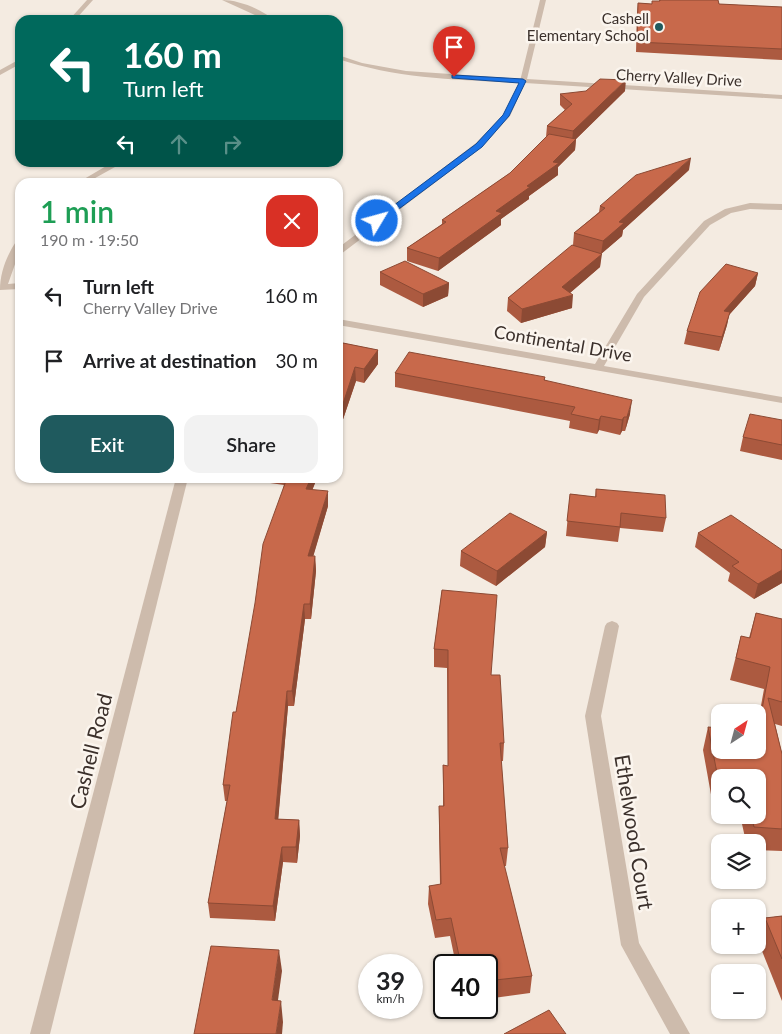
<!DOCTYPE html>
<meta charset="utf-8">
<style>
:root{--surface:#fff;--page:#f2f2f2;--text:#202124;--muted:#757577;--accent:#1f5a5e}
body{margin:0;font-family:Lato,sans-serif;background:var(--page);color:var(--text);height:100vh;display:flex;flex-direction:column;font-size:19px;white-space:nowrap}
*{box-sizing:border-box;margin:0}
p{font-size:16px;color:var(--muted)}
.icon{flex:none;width:28px;height:28px;fill:none;stroke:currentColor;stroke-width:2;stroke-linecap:round;stroke-linejoin:round}
.map{position:relative;flex:1;overflow:hidden}
.side{position:absolute;left:15px;top:178px;width:328px;height:305px;display:flex;flex-direction:column;background:var(--surface);border-radius:15px;box-shadow:0 1px 4px #0004}
.side>*{flex:none}
.banner{position:absolute;left:15px;top:15px;width:328px;height:152px;border-radius:15px;box-shadow:0 1px 4px #0004;background:#00695c;color:#fff;overflow:hidden}
.needle{width:32px;rotate:36deg}
.fabs{position:absolute;left:711px;top:704px;display:grid;gap:10px}
.fabs a{display:grid;place-items:center;width:55px;height:55px;border-radius:10px;background:var(--surface);box-shadow:0 1px 4px #0004;font-size:25px}
.speed{position:absolute;left:358px;top:954px;display:flex;gap:10px;font-size:25px;font-weight:700;text-align:center}
.speed>*{display:grid;place-content:center;width:65px;height:65px;border-radius:50%;background:var(--surface);box-shadow:0 1px 4px #0004;line-height:1}
.speed small{font-size:12px;font-weight:400}
.speed .limit{border:2px solid #111;border-radius:8px;background:#fff;color:#111}
.pin{position:absolute;display:grid;place-items:center;width:42px;height:42px;color:#fff;margin:-51px -21px;border-radius:50% 50% 50% 0;rotate:-45deg;box-shadow:0 0 5px #0007}
.pin .icon{rotate:45deg}
.me{position:absolute;width:55px;margin:-28px;rotate:53deg;stroke-linejoin:round;filter:drop-shadow(0 0 4px #0008)}
.turn{display:flex;align-items:center;gap:18px;height:105px;padding:0 25px;font-size:22px}
.turn .icon{width:65px;height:65px;stroke-width:2.5}
.turn b{display:block;font-size:35px;line-height:42px}
.lanes{display:flex;align-items:center;height:48px;padding:0 25px;background:#0003;justify-content:center;gap:25px;direction:ltr}
.lanes .off{opacity:.35}
.round{display:grid;place-items:center;flex:none;width:52px;height:52px;border-radius:15px;background:var(--page)}
.summary{display:flex;align-items:center;justify-content:space-between;height:85px;padding:0 25px}
h1{font-size:30px;font-weight:600;line-height:38px;color:#1e9e55}
.action{display:flex;gap:10px;margin-top:auto;padding:10px 25px}
.action a{flex:1;height:58px;border-radius:15px;background:var(--accent);color:#fff;font-size:20px;font-weight:600;line-height:58px;text-align:center}
.action a+a{background:var(--page);color:var(--text)}
ul{padding:0;list-style:none}
li{display:flex;align-items:center;gap:15px;height:65px;padding:0 25px}
li div{flex:1}
li b{display:block;font-size:19px}
li em{font-style:normal}
.map>svg:first-child{display:block}
.lines{fill:none;stroke-linecap:round;stroke-linejoin:round}
.minor{fill:#cdbbac;fill-rule:evenodd}
.tertiary{fill:#cdbbac;fill-rule:evenodd}
.wall{fill:#ac5a40}
.shaded-wall{fill:#8c4a34}
.building{fill:#c8694b;stroke:#8c4a34}
.route{fill:#1a73e8;stroke:#114b97}
.poi-dot{fill:#1f5a5e;stroke:#fbf5ee;stroke-width:2}
.labels{text-anchor:middle;dominant-baseline:central;stroke-width:5;stroke-linejoin:round;paint-order:stroke}
.far-poi-label{font-size:15px;fill:#3b302b;stroke:#fbf5ee;text-anchor:end}
.far-street-label{font-size:15px;fill:#3b302b;stroke:#fbf5ee}
.street-label{font-size:18px;fill:#3b302b;stroke:#fbf5ee}
.near-street-label{font-size:21px;fill:#3b302b;stroke:#fbf5ee}
</style>
<div class="map">
<svg width="782" height="1034" viewBox="0 0 782 1034">
<rect width="100%" height="100%" fill="#f4ebe1"/>
<g class="lines">
<g class="minor">
<path d="M87 0H93L75 20H69Z"/>
<path d="M222 0C239 0 261 9 274 20H266Z"/>
<path d="M338 55 362 63 406 71 523 79 526 81 523 83C460 80 398 79 338 59Z"/>
<path d="M20 59V64L0 75V70Z"/>
<path d="M113 162H124L88 182H79Z"/>
<path d="M750 203 782 204V210L750 209 731 213 710 225 644 297 604 366 782 397V403L338 325V319L595 364 637 294 704 221 725 209Z"/>
<path d="M20 239V250L8 284 20 283V289L0 290C0 272 7 255 17 240Z"/>
<path d="M612 621 617 623 619 626 601 716 639 943 690 1034H670L621 945 585 716 605 626 607 623Z"/>
</g>
<g class="tertiary">
<path d="M540 0H546L527 79 782 95V99L525 83 510 116 482 147 341 254 338 255V248L476 143 503 115 520 81Z"/>
<path d="M176 478H188L50 1034H30Z"/>
</g>
</g>
<g class="wall">
<path d="M659 0H718L719 4 782 7V60L636 52 637 13 638 3 651 4 659 1Z"/>
<path d="M625 91 576 139 575 150 558 167V175L529 196V199L501 219V225L438 271 407 261V248L442 224V220L510 173 546 137 547 126 565 110 560 105V94Z"/>
<path d="M689 170 623 230 622 236 601 254 600 267 570 293 572 308 521 323 507 311 508 298 573 245 574 233 599 212 600 206Z"/>
<path d="M380 272 449 283 448 296 423 307 380 285Z"/>
<path d="M758 273 755 286 729 315 727 325 719 351 684 344 687 331Z"/>
<path d="M338 342 378 350V364L364 383 356 381 338 434Z"/>
<path d="M395 373 545 377V380L630 414 625 431H622L620 435 599 430 597 434 569 428 570 421 395 387Z"/>
<path d="M782 420V460L740 451 743 437Z"/>
<path d="M269 478H317L312 490 328 506 313 556H315L316 571 311 619H305L294 706H288L278 819 299 820 300 836 297 863 283 862 275 921 210 918 208 903 227 801H225L223 785 236 712 284 485 270 483Z"/>
<path d="M596 489 666 518 663 532 620 528 618 542 566 536 570 494 595 497Z"/>
<path d="M547 532 545 547 496 586 460 566 461 551Z"/>
<path d="M698 533 782 550V583L754 599 728 581 730 573 695 547Z"/>
<path d="M442 590 491 675 504 743 503 761H501L508 848 506 866H504L532 976 530 993 486 999V965H456L450 936 435 938 428 904 429 886 440 885 439 824V806H443V765L448 766 447 668 434 667V649Z"/>
<path d="M756 613 782 619V726L775 724 782 754V851L758 850V842H746L740 815H758V778H720V801L712 800 703 750 708 727 758 750V722L764 689 730 680 741 636 749 638Z"/>
<path d="M782 916V1001L758 941 765 918Z"/>
</g>
<g class="shaded-wall">
<path d="M626 80 625 91 576 139 575 150 558 167V175L529 196V199L501 219V225L438 271 439 258 496 211 553 162 572 142 573 131Z"/>
<path d="M691 158 689 170 623 230 622 236 601 254 603 241 619 222Z"/>
<path d="M602 254 600 267 564 298 573 295 572 308 521 323 522 309 562 287Z"/>
<path d="M758 273 755 286 729 315 727 325 719 351 722 337 724 311Z"/>
<path d="M449 283 448 296 423 307V294Z"/>
<path d="M378 350V364L364 383V369Z"/>
<path d="M355 367 356 381 338 434V419Z"/>
<path d="M632 400 630 414 625 431 627 417Z"/>
<path d="M601 416 599 430 597 434 599 420Z"/>
<path d="M624 417 622 431 620 435 622 420Z"/>
<path d="M311 478H317L307 504 306 489Z"/>
<path d="M328 491V506L309 571 308 556Z"/>
<path d="M547 532 545 547 496 586 497 571Z"/>
<path d="M315 556 316 571 311 619 310 604Z"/>
<path d="M782 570V583L754 599 758 584Z"/>
<path d="M304 604 305 619 294 706 292 691Z"/>
<path d="M287 691 288 706 277 834 275 819Z"/>
<path d="M299 820 300 836 297 863 296 847Z"/>
<path d="M282 847 283 862 275 921 273 906Z"/>
<path d="M279 950 282 971 275 1022 272 1000Z"/>
<path d="M281 1001 283 1022 282 1034H276Z"/>
</g>
<g class="building">
<path d="M660 0H718L719 4 782 7V49L637 42 638 3 652 4V1H660Z"/>
<path d="M600 79 626 80 573 131 547 126 572 104 560 94 586 91Z"/>
<path d="M549 134 576 139 553 162 559 163 527 186 530 187 496 211 502 213 439 258 407 248 446 222 442 220 510 173Z"/>
<path d="M691 158 619 222 624 223 603 241 574 233 605 208 600 206 636 175Z"/>
<path d="M572 245 602 254 562 287 573 295 522 309 508 298Z"/>
<path d="M405 261 449 283 423 294 380 272Z"/>
<path d="M726 264 758 273 724 311 730 312 722 337 687 331 700 292Z"/>
<path d="M338 342 378 350 364 369 355 367 338 419Z"/>
<path d="M409 352 545 377 544 380 632 400 627 417H624L622 420 601 416 599 420 571 414 575 407 395 373Z"/>
<path d="M750 414 782 420V445L743 437Z"/>
<path d="M287 478H311L306 489 328 491 308 556H315L310 604H304L292 691H287L275 819 299 820 296 847H282L273 906 208 903 230 785H223L233 712H236L255 603 263 544Z"/>
<path d="M596 489 665 495 666 518 621 513 620 527 567 521 570 494 596 497Z"/>
<path d="M510 513 547 532 497 571 461 551Z"/>
<path d="M731 515 782 550V570L758 584 732 566 739 562 698 533Z"/>
<path d="M442 590 497 595 491 675H500L504 743H500L508 848H500L532 976 486 981V965H461L451 918 436 920 429 886 441 884 439 806H444L443 765 448 766V650L434 649Z"/>
<path d="M756 613 782 619V702L768 698 782 754V829L754 827 751 815H758V778H718L708 727 720 728V750H758V730L770 667 736 658 741 636 750 638Z"/>
<path d="M782 916V959L765 918Z"/>
<path d="M211 946 279 950 272 1000 281 1001 276 1034H194Z"/>
<path d="M549 1010 566 1034H504Z"/>
</g>
<path class="route" d="M454 75 523 79 526 81 509 116 482 147 380 223H374V220L476 144 503 115 519 83 452 78V75Z"/>
<circle class="poi-dot" cx="659" cy="27" r="5"/>
<g class="labels">
<g class="far-poi-label">
<text x="649" y="18">Cashell<tspan x="649" dy="17">Elementary School</tspan></text>
</g>
<g class="far-street-label">
<text transform="translate(679 77) rotate(3)">Cherry Valley Drive</text>
</g>
<g class="street-label">
<text transform="translate(563 343) rotate(10)">Continental Drive</text>
</g>
<g class="near-street-label">
<text transform="translate(90 751) rotate(-76)">Cashell Road</text>
<text transform="translate(635 832) rotate(81)">Ethelwood Court</text>
</g>
</g>
</svg>
<div class="fabs">
<a><svg class="needle" viewBox="-14 -14 28 28"><path d="M0-13l5 13h-10z" fill="#e53935"/><path d="M0 13l5-13h-10z" fill="#757577"/></svg></a>
<a><svg class="icon" aria-label="search" viewBox="0 0 24 24"><circle cx="10" cy="10" r="6"/><path d="M15 15l6 6"/></svg></a>
<a><svg class="icon" aria-label="layers" viewBox="0 0 24 24"><path d="M12 4l9 5-9 5-9-5zM3 14l9 5 9-5"/></svg></a>
<a>+</a>
<a>−</a>
</div>
<div class="speed"><div>39<small>km/h</small></div><div class="limit">40</div></div>
<div class="pin" style="left:454px;top:77px;background:#d93025"><svg class="icon" aria-label="arrive" viewBox="0 0 24 24"><path d="M6 21V4h12l-3 4 3 4H6"/></svg></div>
<svg class="me" style="left:377px;top:221px" viewBox="-20 -20 40 40"><circle r="17" fill="#1a73e8" stroke="#fff" stroke-width="3"/><path d="M0-11L8 9 0 5-8 9z" fill="#fff"/></svg>
<div class="banner">
<div class="turn"><svg class="icon" aria-label="left" viewBox="0 0 24 24"><path d="M17 20v-9H6M10 6l-5 5 5 5"/></svg><div><b>160 m</b>Turn left</div></div>
<div class="lanes"><svg class="icon" aria-label="left" viewBox="0 0 24 24"><path d="M17 20v-9H6M10 6l-5 5 5 5"/></svg><svg class="icon off" aria-label="ahead" viewBox="0 0 24 24"><path d="M12 20V5M6 11l6-6 6 6"/></svg><svg class="icon off" aria-label="right" viewBox="0 0 24 24"><path d="M7 20v-9h11M14 6l5 5-5 5"/></svg></div>
</div>
<section class="side">
<div class="summary"><div><h1>1 min</h1><p>190 m · 19:50</p></div><a class="round" style="background:#d93025;color:#fff"><svg class="icon" aria-label="close" viewBox="0 0 24 24"><path d="M6 6l12 12M18 6L6 18"/></svg></a></div>
<ul>
<li><svg class="icon" aria-label="left" viewBox="0 0 24 24"><path d="M17 20v-9H6M10 6l-5 5 5 5"/></svg><div><b>Turn left</b><p>Cherry Valley Drive</p></div><em>160 m</em></li>
<li><svg class="icon" aria-label="arrive" viewBox="0 0 24 24"><path d="M6 21V4h12l-3 4 3 4H6"/></svg><div><b>Arrive at destination</b></div><em>30 m</em></li>
</ul>
<div class="action"><a>Exit</a><a>Share</a></div>
</section>
</div>
